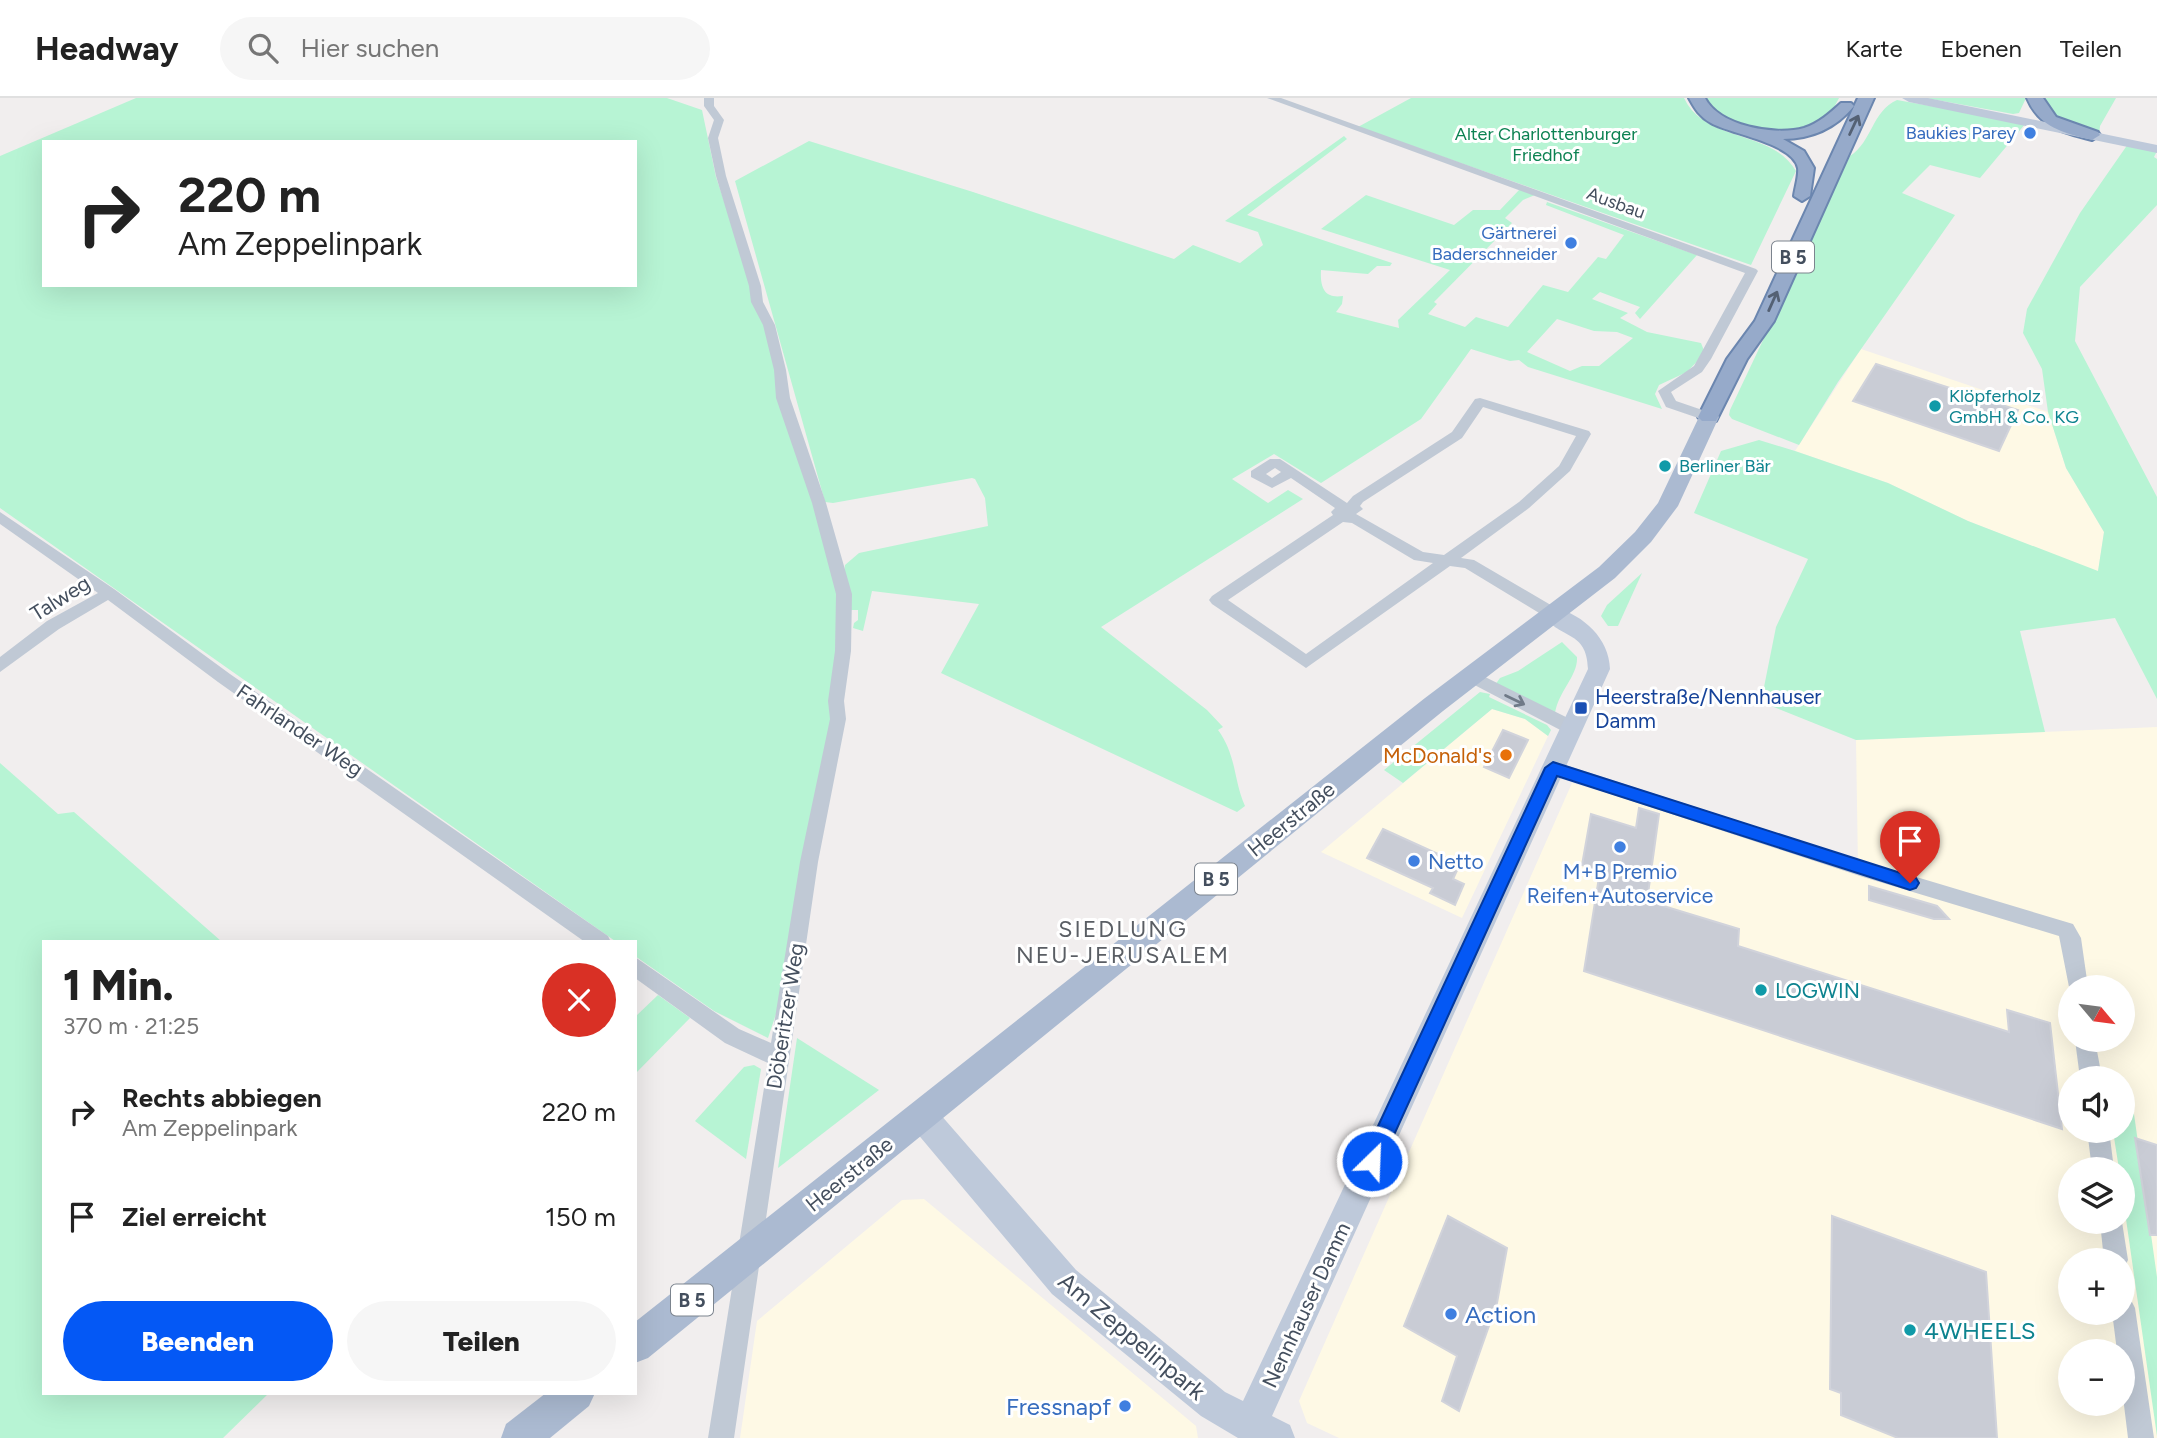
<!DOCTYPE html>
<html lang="de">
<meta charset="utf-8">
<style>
:root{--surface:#fff;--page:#f6f6f6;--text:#222;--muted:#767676;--line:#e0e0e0;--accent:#0458f5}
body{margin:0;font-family:Figtree,sans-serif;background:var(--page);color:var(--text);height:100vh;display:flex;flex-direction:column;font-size:26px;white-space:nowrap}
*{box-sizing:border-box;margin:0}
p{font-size:23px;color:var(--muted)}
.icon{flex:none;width:38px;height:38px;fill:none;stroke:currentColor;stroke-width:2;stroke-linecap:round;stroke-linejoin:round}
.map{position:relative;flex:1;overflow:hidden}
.sheet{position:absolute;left:42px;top:842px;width:595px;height:455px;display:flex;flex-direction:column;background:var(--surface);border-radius:0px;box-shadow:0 7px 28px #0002}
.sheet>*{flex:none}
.banner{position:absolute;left:42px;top:42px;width:595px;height:147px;border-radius:0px;box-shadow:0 7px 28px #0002;background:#fff;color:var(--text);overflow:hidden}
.needle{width:46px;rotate:119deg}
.controls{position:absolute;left:2058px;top:877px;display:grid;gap:14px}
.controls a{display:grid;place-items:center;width:77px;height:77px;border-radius:50%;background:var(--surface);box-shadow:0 7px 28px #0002;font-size:35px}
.pin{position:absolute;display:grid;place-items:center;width:60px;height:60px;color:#fff;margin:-72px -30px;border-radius:50% 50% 50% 0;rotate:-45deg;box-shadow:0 0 7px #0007}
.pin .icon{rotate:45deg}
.me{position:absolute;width:77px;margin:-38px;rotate:24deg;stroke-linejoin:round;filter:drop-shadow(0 0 5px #0008)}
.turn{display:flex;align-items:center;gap:24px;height:147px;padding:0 21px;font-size:32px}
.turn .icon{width:91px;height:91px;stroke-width:2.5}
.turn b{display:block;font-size:49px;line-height:60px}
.round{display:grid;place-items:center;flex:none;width:74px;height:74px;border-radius:37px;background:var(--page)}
.summary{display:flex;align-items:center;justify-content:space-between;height:119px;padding:0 21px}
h1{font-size:42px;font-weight:800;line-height:52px}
.button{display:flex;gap:14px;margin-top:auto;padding:14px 21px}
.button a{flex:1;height:80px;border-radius:42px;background:var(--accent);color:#fff;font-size:28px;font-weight:800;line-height:80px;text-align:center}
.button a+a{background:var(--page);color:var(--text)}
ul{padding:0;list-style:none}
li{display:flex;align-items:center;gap:21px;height:105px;padding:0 21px}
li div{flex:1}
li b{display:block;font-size:26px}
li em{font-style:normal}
header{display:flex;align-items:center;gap:42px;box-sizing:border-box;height:98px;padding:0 35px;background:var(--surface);border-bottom:2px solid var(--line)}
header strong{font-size:33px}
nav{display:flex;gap:38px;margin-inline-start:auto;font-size:24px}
.search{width:490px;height:63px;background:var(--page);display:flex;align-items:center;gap:18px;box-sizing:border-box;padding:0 24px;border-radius:38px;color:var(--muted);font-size:26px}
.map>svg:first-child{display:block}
.commercial{fill:#fef9e5;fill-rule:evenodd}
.green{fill:#b7f4d4;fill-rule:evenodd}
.building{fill:#c9ccd5;stroke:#d1d3db;stroke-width:2}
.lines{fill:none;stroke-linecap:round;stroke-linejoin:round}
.trunk-casing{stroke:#6b86af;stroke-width:4}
.minor{fill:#c0c9d5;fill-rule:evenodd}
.secondary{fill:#bec9da;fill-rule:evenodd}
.primary{fill:#abbad1;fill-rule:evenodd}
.trunk{fill:#96aaca;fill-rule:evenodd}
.oneway{stroke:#546174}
.oneway2{stroke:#6f7a88}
.route{fill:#0458f5;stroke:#03399f;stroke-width:2}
.shop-dot{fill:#3f7fe0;stroke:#fff;stroke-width:2.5}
.culture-dot{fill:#0f9aa8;stroke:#fff;stroke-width:2.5}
.transit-dot{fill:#1a4fb4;stroke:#fff;stroke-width:2.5}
.food-dot{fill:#e8710a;stroke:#fff;stroke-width:2.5}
.labels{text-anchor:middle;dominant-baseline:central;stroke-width:6;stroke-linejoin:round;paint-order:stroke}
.far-shop-label{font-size:18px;fill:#366cbe;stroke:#fff;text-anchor:end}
.far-park-label{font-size:18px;fill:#0c8252;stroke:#fff}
.far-street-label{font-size:18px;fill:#444f5e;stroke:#fff}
.far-culture-label{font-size:18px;fill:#0d838f;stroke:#fff;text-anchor:start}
.shield{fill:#fff;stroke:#7c848e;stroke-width:2}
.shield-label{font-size:19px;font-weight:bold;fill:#444f5e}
.street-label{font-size:21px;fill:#444f5e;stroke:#fff}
.transit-label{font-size:21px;fill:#164399;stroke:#fff;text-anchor:start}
.food-label{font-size:21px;fill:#c56008;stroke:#fff;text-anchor:end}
.shop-label{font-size:21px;fill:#366cbe;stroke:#fff;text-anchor:start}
.culture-label{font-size:21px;fill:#0d838f;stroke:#fff;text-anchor:start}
.neighbourhood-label{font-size:23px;letter-spacing:2px;fill:#5a5e64;stroke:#fff}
.near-shop-label{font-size:24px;fill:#366cbe;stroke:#fff;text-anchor:start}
.near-culture-label{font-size:24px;fill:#0d838f;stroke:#fff;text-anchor:start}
.near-street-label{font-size:24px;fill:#444f5e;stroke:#fff}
</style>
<header>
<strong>Headway</strong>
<div class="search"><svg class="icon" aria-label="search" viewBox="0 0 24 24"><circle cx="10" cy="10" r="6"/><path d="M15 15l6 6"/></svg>Hier suchen</div>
<nav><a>Karte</a><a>Ebenen</a><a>Teilen</a></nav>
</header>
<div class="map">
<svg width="2157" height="1340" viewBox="0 0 2157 1340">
<rect width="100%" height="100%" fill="#f1eeee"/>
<g class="commercial">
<path d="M1861 251 2048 314 2066 370 2104 434 2098 474 1968 423 1888 385 1795 353Z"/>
<path d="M1492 611 1525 621 1548 638 1462 820 1321 754Z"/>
<path d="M2157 629V1340H1339L1307 1325 1299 1303 1572 685 1858 769 1856 642ZM2070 889H2123V942H2070ZM2070 980H2123V1032H2070ZM2070 1071H2123V1124H2070ZM2070 1162H2123V1214H2070ZM2070 1253H2123V1306H2070Z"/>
<path d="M924 1101 1196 1328 1198 1340H740L757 1223 902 1102Z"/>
</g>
<g class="green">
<path d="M136 0H667L702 12 716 79 766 228 803 372 841 502 833 639 780 904 768 940 714 913 635 858V844L615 843 0 410V58ZM44 44H635V187H44Z"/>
<path d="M1411 0H1684C1705 45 1772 31 1796 73L1751 167 1358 29Z"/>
<path d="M1702 0H1839L1828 21 1795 34 1759 32 1719 19Z"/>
<path d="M1926 0H2026L2019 15 2013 16Z"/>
<path d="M2042 0H2116L2100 28 2099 37 2058 25Z"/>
<path d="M1897 2 2026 25 1980 80 1930 67 1902 95 1955 117 1838 284 1799 347 1732 321 1729 317 1730 312 1850 58C1872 44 1872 13 1897 2Z"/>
<path d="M1344 38 1347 41 1247 117 1392 165 1390 168H1377L1368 176 1321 172C1320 189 1324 201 1343 198L1342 206 1336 214 1399 230 1398 222 1450 172 1321 131 1366 97 1454 127 1473 112H1500L1520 91 1535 97 1523 102 1505 120 1512 125 1434 204 1437 206 1428 216 1465 229 1476 219 1508 229 1543 187 1568 194 1598 159 1606 161 1624 137 1546 107 1547 104 1697 157 1640 221 1635 215 1640 209 1600 194 1592 201 1628 215 1620 220 1647 234 1701 245 1705 255 1687 274 1659 287 1655 296 1662 311 1528 269 1519 262 1510 263 1471 251 1421 321 1321 385 1274 356 1232 381 1268 405 1288 392 1303 401 1101 529 1207 612 1223 629 1218 632C1237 658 1233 681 1245 708L1237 714 941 575 979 506 872 493 863 533 853 530 854 525 858 522V512H850L844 476 845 467 859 455 988 428 985 400 975 381 972 380 833 405 825 404 735 83 809 43 973 94 1174 161 1193 147 1240 165 1263 147 1258 134 1225 123ZM1557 221 1594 233 1617 234 1633 240 1599 268H1582L1570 273 1527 254Z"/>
<path d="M2128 46 2157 53 2154 59 2157 61V107L2080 189 2075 243 2157 399V601L2115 520 2020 533 2045 634 1856 642 1761 604 1776 529 1808 461 1694 415 1721 353 1759 342 1795 353 1888 385 1968 423 2098 473 2104 434 2066 370 2048 314 2042 271 2023 235 2027 211 2080 115Z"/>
<path d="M1642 475 1618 528H1608L1601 518 1607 507Z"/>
<path d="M1562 544 1577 559C1578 578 1559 592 1555 615L1495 587 1500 580 1518 573Z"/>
<path d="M1480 594 1490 596 1489 599 1547 627 1551 632 1548 638 1525 621 1492 611 1403 685 1384 672Z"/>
<path d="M0 665 58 716 74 714 221 843 44 844V1295H269L223 1340H0Z"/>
<path d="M658 897 690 920 635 976V919Z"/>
<path d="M797 940 879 992 778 1070Z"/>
<path d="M754 967 761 971 746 1061 695 1023 744 969Z"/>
<path d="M2123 1008 2134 1016 2157 1179V1338L2123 1100V1071H2119L2113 1033 2123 1032Z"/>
</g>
<g class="building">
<path d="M1876 266 2018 312 1999 353 1853 303Z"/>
<path d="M1503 632 1528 642 1509 680 1484 669Z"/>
<path d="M1639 710 1659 716 1647 803 1739 831 1738 848 2009 934 2007 912 2050 925 2062 1031 1584 873 1600 773 1582 767 1591 716 1636 730Z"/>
<path d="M1383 731 1460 766 1453 781 1464 786 1455 807 1430 795 1433 790 1367 760Z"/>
<path d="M1869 788 1937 808 1949 821H1934L1869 802Z"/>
<path d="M2135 1040 2157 1047V1137H2150Z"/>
<path d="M1448 1118 1507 1150 1497 1205 1459 1313 1442 1303 1457 1258 1404 1228Z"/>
<path d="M1832 1118 1986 1174 1997 1340H1898L1841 1317V1295L1830 1291Z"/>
</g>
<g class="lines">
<defs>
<g id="trunk">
<path d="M1689 0H1705C1719 28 1775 38 1804 30 1819 25 1830 15 1841 5H1851L1854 8C1836 30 1811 41 1783 41L1804 53 1814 70 1810 98 1802 103 1794 98C1795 90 1799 78 1798 70 1793 45 1730 36 1711 25 1700 19 1695 11 1689 0Z"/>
<path d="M1858 0H1874L1774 223 1747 261 1716 323H1702L1698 319 1727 261 1755 223Z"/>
<path d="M2027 0H2043L2056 19 2098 34 2100 37 2092 42C2063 35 2039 29 2027 0Z"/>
</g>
</defs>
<use href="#trunk" class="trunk-casing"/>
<g class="minor">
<path d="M704 0H714V8L724 22 718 40 726 78 761 188 763 204 775 227 786 272 790 300 826 405 852 496 851 553 844 603 846 621 818 764 734 1340H708L768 965 725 945 635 880V859L739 931 771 945 800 764 830 621 828 603 835 553 836 496 812 405 776 300 774 272 763 227 751 204 749 188 716 78 708 40 714 22 704 8Z"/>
<path d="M1267 0H1281L1756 171 1758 173 1711 261 1702 274 1671 294 1676 303 1714 316V322H1704L1666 309 1658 293 1694 268 1745 175Z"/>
<path d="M1480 300 1589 333 1591 336 1570 373 1529 410 1461 460 1474 462 1561 513 1563 517 1561 521H1549L1465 470 1450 468 1306 570 1212 506 1209 502 1212 498 1333 417 1331 414 1335 410 1291 380 1272 390 1251 379V373L1270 361H1280L1347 405 1353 398 1452 334 1475 301ZM1483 309 1576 338 1559 368 1519 404 1444 457 1423 454 1356 416 1363 411 1360 408 1363 404 1462 340ZM1275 370 1281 374 1272 380 1266 376ZM1343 424 1352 425 1414 462 1433 465 1306 556 1228 502Z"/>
<path d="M0 414 114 491 230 576 608 838 611 844H585L218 584 108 502 59 531 0 574V559L47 523 98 495 0 426Z"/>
<path d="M1471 572 1578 625 1581 630 1578 635H1566L1465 582 1463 578Z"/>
<path d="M1553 663 1863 763 2073 826 2081 840 2088 889H2070V894L2059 838 1863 779 1547 675 1544 670 1547 665Z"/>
<path d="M2075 942H2095L2102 980H2080Z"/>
<path d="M2087 1032H2109L2114 1071H2092Z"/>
<path d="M2100 1124H2122L2128 1162 2124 1170 2123 1162H2104Z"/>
<path d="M2123 1198 2131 1202 2135 1210 2154 1340H2128L2123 1299V1253H2117L2112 1214H2123Z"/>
</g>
<g class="secondary">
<path d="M1902 0H1928L2157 47V55L1909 4Z"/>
<path d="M1555 509C1584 518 1609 540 1610 571L1272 1318 1290 1327 1295 1340H1238L1201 1318 1052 1196 911 1028 907 1018 911 1008 922 1003 933 1008 1076 1172 1225 1294 1243 1303 1588 571C1587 531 1559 542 1544 517L1547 512Z"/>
</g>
<g class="primary">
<path d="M1709 313 1716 315 1719 319 1678 408 1651 444 1615 480 1443 613 648 1260 635 1265V1224L1425 600 1599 469 1635 434 1658 405 1699 319 1702 315Z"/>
<path d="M546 1295H595L589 1308 550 1340H501L506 1326Z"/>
</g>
<use href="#trunk" class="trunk"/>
</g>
<defs><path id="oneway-shaft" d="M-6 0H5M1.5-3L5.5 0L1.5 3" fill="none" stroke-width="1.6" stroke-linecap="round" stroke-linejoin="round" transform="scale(1.75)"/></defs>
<g class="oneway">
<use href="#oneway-shaft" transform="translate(1854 27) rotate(-65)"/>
<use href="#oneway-shaft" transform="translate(1773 203) rotate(-66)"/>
</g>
<use class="oneway2" href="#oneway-shaft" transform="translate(1515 602) rotate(26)"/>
<path class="route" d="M1553 664 1910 778 1916 780 1919 785 1916 790 1910 792 1557 678 1379 1070 1372 1073 1365 1070 1362 1063 1365 1056 1545 670Z"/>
<g class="shop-dot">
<circle cx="2030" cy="35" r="7"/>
<circle cx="1571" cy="145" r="7"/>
<circle cx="1620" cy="749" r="7"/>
<circle cx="1414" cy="763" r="7"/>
<circle cx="1451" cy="1216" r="7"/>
<circle cx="1125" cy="1308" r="7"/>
</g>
<g class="culture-dot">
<circle cx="1935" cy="308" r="7"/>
<circle cx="1665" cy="368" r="7"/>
<circle cx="1761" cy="892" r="7"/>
<circle cx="1910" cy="1232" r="7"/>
</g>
<rect class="transit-dot" x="1574" y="603" width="14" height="14" rx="3.5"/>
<circle class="food-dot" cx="1506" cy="657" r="7"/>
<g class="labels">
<g class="far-shop-label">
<text x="2016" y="35">Baukies Parey</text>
<text x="1557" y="135">Gärtnerei<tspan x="1557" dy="21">Baderschneider</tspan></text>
</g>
<g class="far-park-label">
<text x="1546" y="36">Alter Charlottenburger<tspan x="1546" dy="21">Friedhof</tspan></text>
</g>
<g class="far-street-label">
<text transform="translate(1616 105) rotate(20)">Ausbau</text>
</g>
<g class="far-culture-label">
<text x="1949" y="298">Klöpferholz<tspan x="1949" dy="21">GmbH &amp; Co. KG</tspan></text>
<text x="1679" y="368">Berliner Bär</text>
</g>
<g class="shield">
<rect x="1772" y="143.5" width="42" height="31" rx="5"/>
<rect x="1195" y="765.5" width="42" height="31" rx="5"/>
<rect x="671" y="1186.5" width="42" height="31" rx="5"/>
</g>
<g class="shield-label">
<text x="1793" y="159">B 5</text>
<text x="1216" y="781">B 5</text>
<text x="692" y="1202">B 5</text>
</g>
<g class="street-label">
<text transform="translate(60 500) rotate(-32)">Talweg</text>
<text transform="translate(300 632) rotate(34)">Fahrlander Weg</text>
<text transform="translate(1291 721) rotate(-39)">Heerstraße</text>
<text transform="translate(785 918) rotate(-81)">Döberitzer Weg</text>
<text transform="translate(849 1076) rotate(-39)">Heerstraße</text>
<text transform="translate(1306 1207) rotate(-65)">Nennhauser Damm</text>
</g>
<g class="transit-label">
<text x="1595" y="598">Heerstraße/Nennhauser<tspan x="1595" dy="24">Damm</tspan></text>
</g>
<g class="food-label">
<text x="1492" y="657">McDonald's</text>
</g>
<g class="shop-label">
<text x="1428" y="763">Netto</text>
<text x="1620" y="773" text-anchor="middle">M+B Premio<tspan x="1620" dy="24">Reifen+Autoservice</tspan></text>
</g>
<g class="culture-label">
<text x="1775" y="892">LOGWIN</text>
</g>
<g class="neighbourhood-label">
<text x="1123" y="831">SIEDLUNG<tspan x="1123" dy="26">NEU-JERUSALEM</tspan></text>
</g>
<g class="near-shop-label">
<text x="1465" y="1216">Action</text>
<text x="1111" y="1308" text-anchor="end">Fressnapf</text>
</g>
<g class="near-culture-label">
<text x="1924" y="1232">4WHEELS</text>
</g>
<g class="near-street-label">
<text transform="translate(1132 1238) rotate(40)">Am Zeppelinpark</text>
</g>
</g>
</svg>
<div class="controls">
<a><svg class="needle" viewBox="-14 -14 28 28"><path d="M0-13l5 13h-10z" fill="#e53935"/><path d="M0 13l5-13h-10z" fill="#767676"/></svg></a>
<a><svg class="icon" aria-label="sound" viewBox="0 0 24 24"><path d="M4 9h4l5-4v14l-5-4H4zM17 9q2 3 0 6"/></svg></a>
<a><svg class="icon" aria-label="layers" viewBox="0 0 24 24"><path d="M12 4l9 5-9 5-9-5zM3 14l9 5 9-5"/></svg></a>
<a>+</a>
<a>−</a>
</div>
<div class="pin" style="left:1910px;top:785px;background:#d93025"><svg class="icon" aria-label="arrive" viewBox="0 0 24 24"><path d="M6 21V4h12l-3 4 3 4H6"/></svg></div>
<svg class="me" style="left:1372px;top:1063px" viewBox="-20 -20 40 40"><circle r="17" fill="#0458f5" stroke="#fff" stroke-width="3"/><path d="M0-11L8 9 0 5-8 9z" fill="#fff"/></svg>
<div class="banner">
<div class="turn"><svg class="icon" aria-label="right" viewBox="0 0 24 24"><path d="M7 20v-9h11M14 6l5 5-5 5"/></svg><div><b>220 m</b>Am Zeppelinpark</div></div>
</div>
<section class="sheet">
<div class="summary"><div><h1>1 Min.</h1><p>370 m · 21:25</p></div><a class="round" style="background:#d93025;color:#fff"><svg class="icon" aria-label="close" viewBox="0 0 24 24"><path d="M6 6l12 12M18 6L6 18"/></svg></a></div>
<ul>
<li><svg class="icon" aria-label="right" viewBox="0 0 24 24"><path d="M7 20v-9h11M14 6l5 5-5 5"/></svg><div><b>Rechts abbiegen</b><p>Am Zeppelinpark</p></div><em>220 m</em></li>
<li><svg class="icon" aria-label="arrive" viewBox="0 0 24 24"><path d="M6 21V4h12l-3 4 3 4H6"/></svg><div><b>Ziel erreicht</b></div><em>150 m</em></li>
</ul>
<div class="button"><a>Beenden</a><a>Teilen</a></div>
</section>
</div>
